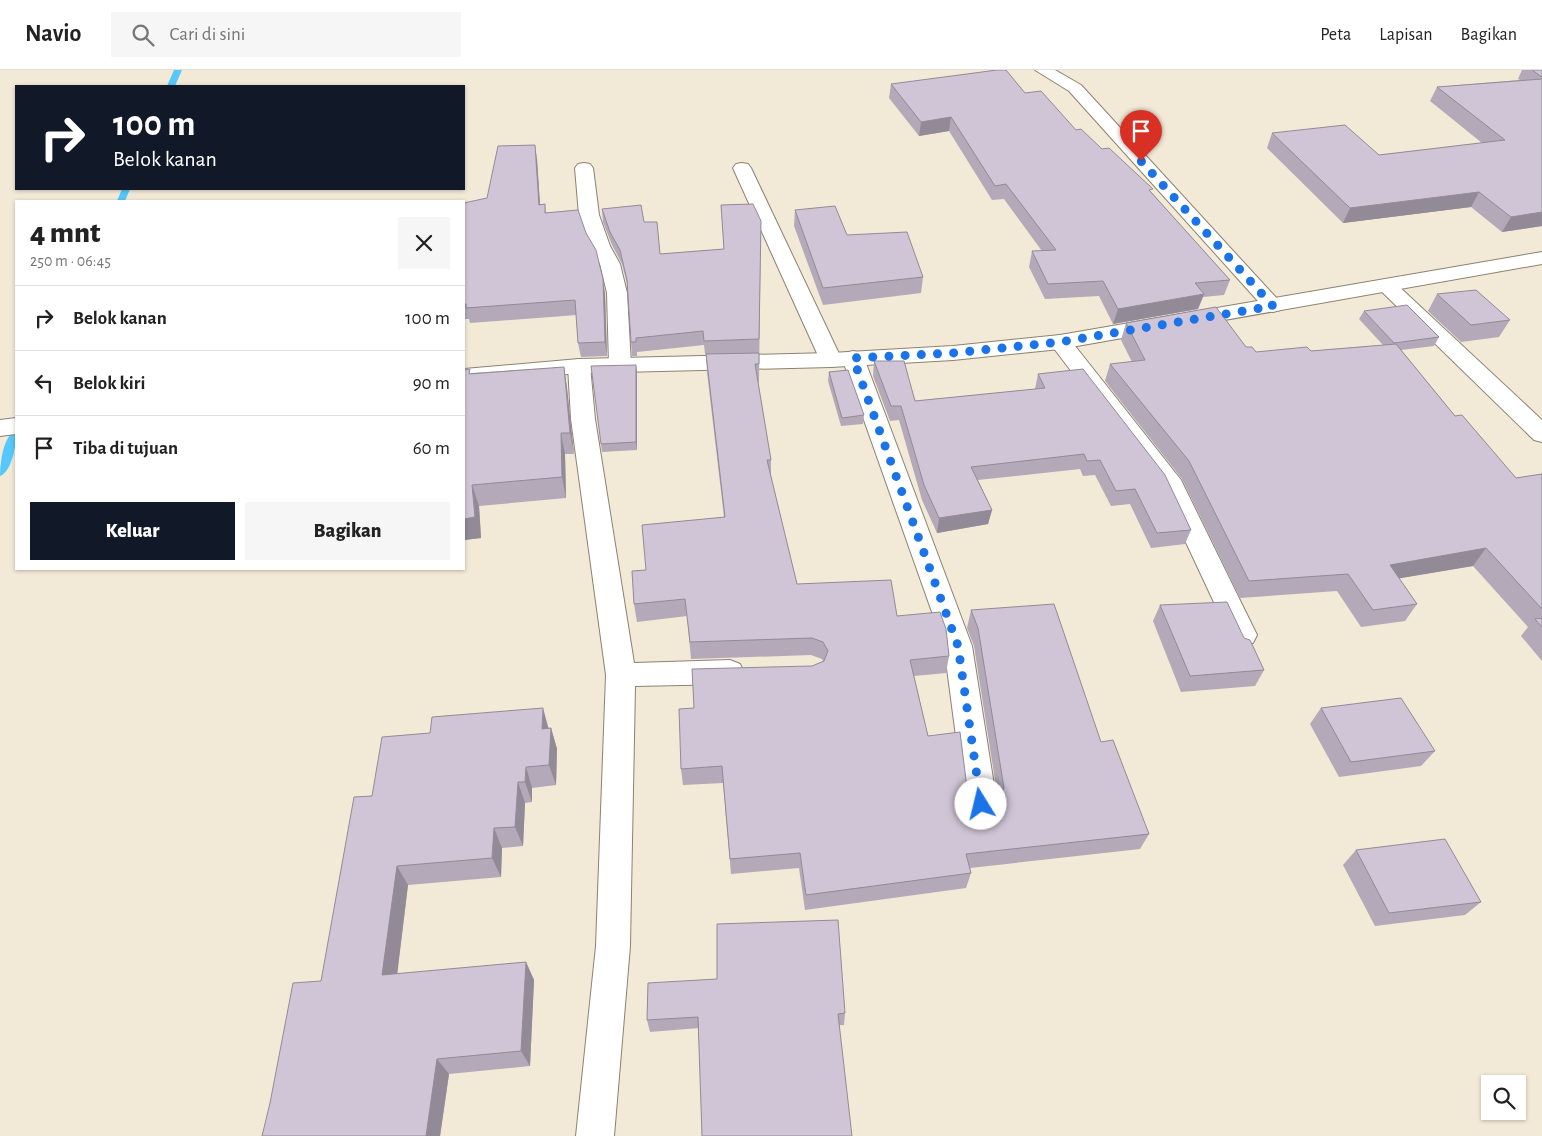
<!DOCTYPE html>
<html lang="id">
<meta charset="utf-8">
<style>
:root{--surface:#fff;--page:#f6f6f6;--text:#222;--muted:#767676;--line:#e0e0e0;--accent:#111827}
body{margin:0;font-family:"Alegreya Sans",sans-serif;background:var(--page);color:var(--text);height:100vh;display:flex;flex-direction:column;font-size:19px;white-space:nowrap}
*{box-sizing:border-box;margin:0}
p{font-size:16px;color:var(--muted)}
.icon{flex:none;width:28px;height:28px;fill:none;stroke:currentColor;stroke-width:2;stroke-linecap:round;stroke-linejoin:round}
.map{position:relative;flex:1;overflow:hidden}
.drawer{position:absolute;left:15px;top:130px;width:450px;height:370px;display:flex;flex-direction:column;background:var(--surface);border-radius:0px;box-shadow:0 1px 4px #0004}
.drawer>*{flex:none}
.guide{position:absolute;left:15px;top:15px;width:450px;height:105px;border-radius:0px;box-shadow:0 1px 4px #0004;background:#111827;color:#fff;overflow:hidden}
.tools{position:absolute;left:1481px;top:1005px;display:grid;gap:10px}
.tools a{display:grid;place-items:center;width:45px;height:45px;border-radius:0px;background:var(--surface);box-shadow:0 1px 4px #0004;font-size:25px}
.pin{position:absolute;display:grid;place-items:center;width:42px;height:42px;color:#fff;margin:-51px -21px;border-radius:50% 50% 50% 0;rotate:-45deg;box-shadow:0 0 5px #0007}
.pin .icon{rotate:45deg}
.me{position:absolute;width:55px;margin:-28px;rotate:351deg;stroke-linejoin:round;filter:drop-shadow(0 0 4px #0008)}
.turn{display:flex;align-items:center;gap:18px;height:105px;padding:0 15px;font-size:22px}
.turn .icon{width:65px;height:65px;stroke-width:2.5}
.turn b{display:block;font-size:35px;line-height:42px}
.round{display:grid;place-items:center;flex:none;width:52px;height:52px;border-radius:0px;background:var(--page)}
.summary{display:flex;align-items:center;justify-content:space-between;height:85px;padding:0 15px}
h1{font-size:30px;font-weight:800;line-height:38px}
.primary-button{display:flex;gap:10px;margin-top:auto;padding:10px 15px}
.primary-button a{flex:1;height:58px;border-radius:0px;background:var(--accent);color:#fff;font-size:20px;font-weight:800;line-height:58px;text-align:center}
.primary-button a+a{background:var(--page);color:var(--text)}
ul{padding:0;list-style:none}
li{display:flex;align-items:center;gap:15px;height:65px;padding:0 15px;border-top:1px solid var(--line)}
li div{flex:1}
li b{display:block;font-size:19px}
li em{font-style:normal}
header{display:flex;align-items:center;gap:30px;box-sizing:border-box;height:70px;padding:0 25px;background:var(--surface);border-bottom:1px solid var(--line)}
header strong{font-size:24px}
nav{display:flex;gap:28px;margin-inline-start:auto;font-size:18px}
.search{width:350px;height:45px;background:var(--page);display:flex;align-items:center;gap:12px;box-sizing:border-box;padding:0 18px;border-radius:0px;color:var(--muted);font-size:19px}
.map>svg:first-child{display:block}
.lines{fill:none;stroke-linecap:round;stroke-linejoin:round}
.stream{fill:#55c8fd;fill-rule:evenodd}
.minor-casing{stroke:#8b8272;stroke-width:2}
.tertiary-casing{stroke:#8b8272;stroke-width:2}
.minor{fill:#fff;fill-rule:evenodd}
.tertiary{fill:#fff;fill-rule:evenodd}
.wall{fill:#b3a9b8}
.shaded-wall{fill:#928a96}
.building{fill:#d0c5d6;stroke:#928a96}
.route{stroke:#1a73e8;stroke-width:9;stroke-dasharray:0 16.2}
</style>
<header>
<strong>Navio</strong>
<div class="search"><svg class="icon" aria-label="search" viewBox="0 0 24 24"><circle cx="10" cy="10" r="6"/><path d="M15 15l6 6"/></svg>Cari di sini</div>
<nav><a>Peta</a><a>Lapisan</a><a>Bagikan</a></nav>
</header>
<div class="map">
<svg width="1542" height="1066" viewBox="0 0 1542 1066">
<rect width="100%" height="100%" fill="#f3e9d7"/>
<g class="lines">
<g class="stream">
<path d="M174 0H182L175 16H167Z"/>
<path d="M122 119H130L125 131H117Z"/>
<path d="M16 361C17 372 12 402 0 406 0 394 3 365 16 361Z"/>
</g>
<defs>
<g id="minor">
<path d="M1035 0H1055L1081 15 1280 232 1284 236 1280 240 1273 242 1266 240 1069 21Z"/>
<path d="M584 93 590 94 593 98 599 145 610 176 620 194 627 223 631 295 628 300 620 302 612 300 609 295 607 223 600 194 590 176 579 145 575 98 578 94Z"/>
<path d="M742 93 748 94 751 98 842 290 839 295 831 297 823 295 820 290 733 98 736 94Z"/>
<path d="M1386 209 1393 211 1542 350V372L1534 370 1379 219 1376 215 1379 211Z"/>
<path d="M1060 265 1068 267 1181 410 1257 565 1253 573 1243 576 1233 573 1161 419 1049 272 1052 267Z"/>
<path d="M853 281 861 283 864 288 972 576 997 734 992 744 981 748 970 744 965 734 944 576 842 288 845 283Z"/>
<path d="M579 289 587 291 590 296 595 349 634 593 730 590 740 594 744 602 740 610 730 614 635 616 630 876 614 1066H576L596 876 606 605 571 349 568 296 571 291Z"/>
</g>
<g id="tertiary">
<path d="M1542 182V194L1060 279 953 290 831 297 579 303 464 313V299L579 289 831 283 953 276 1060 265Z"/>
<path d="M16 348V364L0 366V350Z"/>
</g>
</defs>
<use href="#minor" class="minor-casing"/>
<use href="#tertiary" class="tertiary-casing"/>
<use href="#minor" class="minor"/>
<use href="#tertiary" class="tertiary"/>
</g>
<g class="wall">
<path d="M1522 0H1542V156L1502 162 1471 137 1343 153 1267 78 1272 63 1379 85 1482 73 1430 31 1437 17 1520 10 1518 9Z"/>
<path d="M891 14 1025 23 1076 60 1102 79 1152 123 1230 210 1224 225 1203 227 1198 239 1113 254 1099 226 1045 229 1029 197 1032 181H1042L1004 129 992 130 949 61 919 66 889 28Z"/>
<path d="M537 89 540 135 545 134 546 143 605 223 607 286 581 287 578 273 576 245 470 253 469 249H464V133L487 128Z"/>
<path d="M721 135 761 151 759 312H758L771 390V408L797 514 897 546 949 586 946 603 914 606 928 666 967 718 974 730 986 734 998 730V729L974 576 967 558 971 540 1101 672 1149 764 1140 779 970 798 971 803 966 818 805 840 799 798 731 804 723 713 683 715 681 699 694 638 812 596 823 591 822 589 811 585 691 589 687 546 637 552 634 534 646 500 724 447 707 302 706 284H705L704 275 637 282V286H632L631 272 628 218 622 194 612 175 603 152 602 139 644 152 660 184 724 179Z"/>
<path d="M795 140 847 165 923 207 921 223 823 235 794 156Z"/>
<path d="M1437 224 1510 250 1499 267 1461 272 1428 241Z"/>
<path d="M1364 241 1439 267 1434 276 1401 280 1455 346 1516 408 1542 404V591L1521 566 1528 557 1473 496 1399 508 1417 534 1405 551 1361 557 1337 521 1240 528 1182 409 1105 311 1110 294 1132 292 1121 270 1126 253 1246 277 1256 282 1311 281 1383 275 1359 249Z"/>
<path d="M874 291 915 331 1035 319 1038 304 1191 460 1185 474 1151 478 1130 434 1111 436 1095 405 1083 406 1080 399 978 410 992 440 988 454 937 463 922 430 899 350 890 351 873 306Z"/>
<path d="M636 295 637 303V380L602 382 601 374Z"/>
<path d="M564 297 567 318 574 384H565L566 428 479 436 481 468 464 470 471 303Z"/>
<path d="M829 302 864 345 863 354 841 356 828 311Z"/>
<path d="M1160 535 1244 568 1264 600 1255 616 1181 622 1153 551Z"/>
<path d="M1321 638 1435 681 1421 696 1339 707 1310 654Z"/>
<path d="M548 658H551L557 679 556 715 532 718V732L525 733 523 776 502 778 501 807 408 815 397 904 526 892 534 910 530 996 449 1004 440 1066H262L321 911 372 726Z"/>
<path d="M1356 780 1481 832 1465 845 1375 856 1343 795Z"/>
<path d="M648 913 845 943 844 955 699 958 650 962 647 950Z"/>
</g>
<g class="shaded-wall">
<path d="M951 47 949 61 919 66 921 52Z"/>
<path d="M535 75 537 89 541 149 539 135Z"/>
<path d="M1479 122 1471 137 1343 153 1350 138Z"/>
<path d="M1542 142V156L1502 162 1511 147Z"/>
<path d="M603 209 605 223 607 286 605 272Z"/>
<path d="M1204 224 1198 239 1113 254 1118 239Z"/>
<path d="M636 295 637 303V380L636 372Z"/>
<path d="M564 297 567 318 574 384 570 363Z"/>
<path d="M561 363 565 384 566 428 562 407Z"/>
<path d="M472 415 479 436 481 468 464 470V449Z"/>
<path d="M992 440 988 454 937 463 939 448Z"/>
<path d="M1486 478 1473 496 1378 512 1390 495Z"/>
<path d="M543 638 549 660 542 659Z"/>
<path d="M551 658 557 679 556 715 549 695Z"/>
<path d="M526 697 532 718V732L525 712Z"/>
<path d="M518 712 525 733 523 776 515 757Z"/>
<path d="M494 758 502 778 501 807 492 788Z"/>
<path d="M397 796 408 815 395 922 382 905Z"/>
<path d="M526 892 534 910 530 996 521 981Z"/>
<path d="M437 989 449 1004 440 1066H426Z"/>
</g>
<g class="building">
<path d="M997 0H1006L1025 23 1041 21 1076 60 1081 59 1102 79 1109 78 1153 119 1149 120 1230 210 1195 213 1204 224 1118 239 1103 211 1048 214 1032 181 1056 180 1006 114 995 116 951 47 921 52 891 14Z"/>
<path d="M1532 0H1542V7Z"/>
<path d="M1542 9V142L1511 147 1479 122 1350 138 1272 63 1345 55 1379 85 1505 70 1437 17Z"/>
<path d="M535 75 539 135 545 134V143L578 140 586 163 596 180 603 209 605 272 578 273 575 230 466 238V234H464V133L487 128 498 76Z"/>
<path d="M753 134 761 151 759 269 704 271 703 261 636 268V272H631L627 210 620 180 610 162 602 139 641 135 644 152H657L660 184 724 179 721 135Z"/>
<path d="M835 136 847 165 907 162 923 207 823 218 795 140Z"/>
<path d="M1476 220 1510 250 1471 255 1437 224Z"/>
<path d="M1407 235 1439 267 1394 273 1364 241Z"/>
<path d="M1216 237 1246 277H1252L1256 282 1307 277 1311 281 1396 274 1455 346 1462 345 1516 408 1542 404V539L1486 478 1390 495 1417 534 1373 540 1348 504 1249 511 1189 391 1110 294 1145 290 1126 253Z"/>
<path d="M759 283V294H755L771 390H767L797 514 891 510 897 546 940 542 946 559 949 586 910 590 928 666 960 662 967 718 974 730 986 734 998 730 1004 718 978 558 971 540 1054 534 1101 672 1113 670 1149 764 966 784 971 803 806 825 800 783 730 789 722 696 681 699 679 639 694 638 692 599 812 596 824 591 828 581 823 572 812 568 690 572 685 529 634 534 632 501 646 500 642 455 725 447 706 284Z"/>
<path d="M874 291H904L915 331 1045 318 1038 304 1083 299 1165 405 1191 460 1157 463 1135 419 1116 421 1100 390 1087 391 1084 384 971 397 992 440 939 448 924 415 901 336H891Z"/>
<path d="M636 295V372L601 374 591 296Z"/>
<path d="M564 297 570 363H561L562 407 472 415 475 447 464 449V300L470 299 469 304Z"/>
<path d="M848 300 864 345 842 348 829 302Z"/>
<path d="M1227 532 1244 568 1250 570 1264 600 1190 606 1160 535Z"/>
<path d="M1542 548V557L1535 549Z"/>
<path d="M1401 628 1435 681 1351 692 1321 638Z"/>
<path d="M543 638 542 659 551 658 549 695 526 697 525 712H518L515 757 494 758 492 788 397 796 382 905 526 892 521 981 437 989 426 1066H262L270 1033 293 913 321 911 354 727 372 726 382 667 430 663 432 647Z"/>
<path d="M1445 769 1481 832 1389 843 1356 780Z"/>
<path d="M838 850 845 943 838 944 852 1066H702L698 947 647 950 648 913 717 909V854Z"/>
</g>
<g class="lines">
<path class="route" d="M981 734 958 576 853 288 953 283 1060 272 1273 236 1141 91"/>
</g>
</svg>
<div class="tools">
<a><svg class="icon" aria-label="search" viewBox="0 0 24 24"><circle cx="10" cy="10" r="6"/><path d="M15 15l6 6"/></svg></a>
</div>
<div class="pin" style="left:1141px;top:91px;background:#d93025"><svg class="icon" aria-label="arrive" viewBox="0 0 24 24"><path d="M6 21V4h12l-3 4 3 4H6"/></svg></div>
<svg class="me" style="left:981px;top:734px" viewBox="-20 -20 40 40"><circle r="19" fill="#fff"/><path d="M0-13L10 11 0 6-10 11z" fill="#1a73e8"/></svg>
<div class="guide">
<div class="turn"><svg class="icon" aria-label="right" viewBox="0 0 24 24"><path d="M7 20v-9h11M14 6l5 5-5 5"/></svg><div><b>100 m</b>Belok kanan</div></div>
</div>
<section class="drawer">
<div class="summary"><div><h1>4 mnt</h1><p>250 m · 06:45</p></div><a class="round"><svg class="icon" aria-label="close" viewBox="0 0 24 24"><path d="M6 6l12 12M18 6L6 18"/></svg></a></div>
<ul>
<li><svg class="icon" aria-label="right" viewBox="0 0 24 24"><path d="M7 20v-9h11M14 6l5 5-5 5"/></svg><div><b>Belok kanan</b></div><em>100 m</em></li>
<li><svg class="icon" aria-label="left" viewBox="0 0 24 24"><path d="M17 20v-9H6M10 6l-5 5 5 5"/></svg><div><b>Belok kiri</b></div><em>90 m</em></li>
<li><svg class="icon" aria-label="arrive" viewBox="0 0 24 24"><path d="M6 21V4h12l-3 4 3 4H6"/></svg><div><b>Tiba di tujuan</b></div><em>60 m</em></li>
</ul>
<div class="primary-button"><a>Keluar</a><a>Bagikan</a></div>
</section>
</div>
